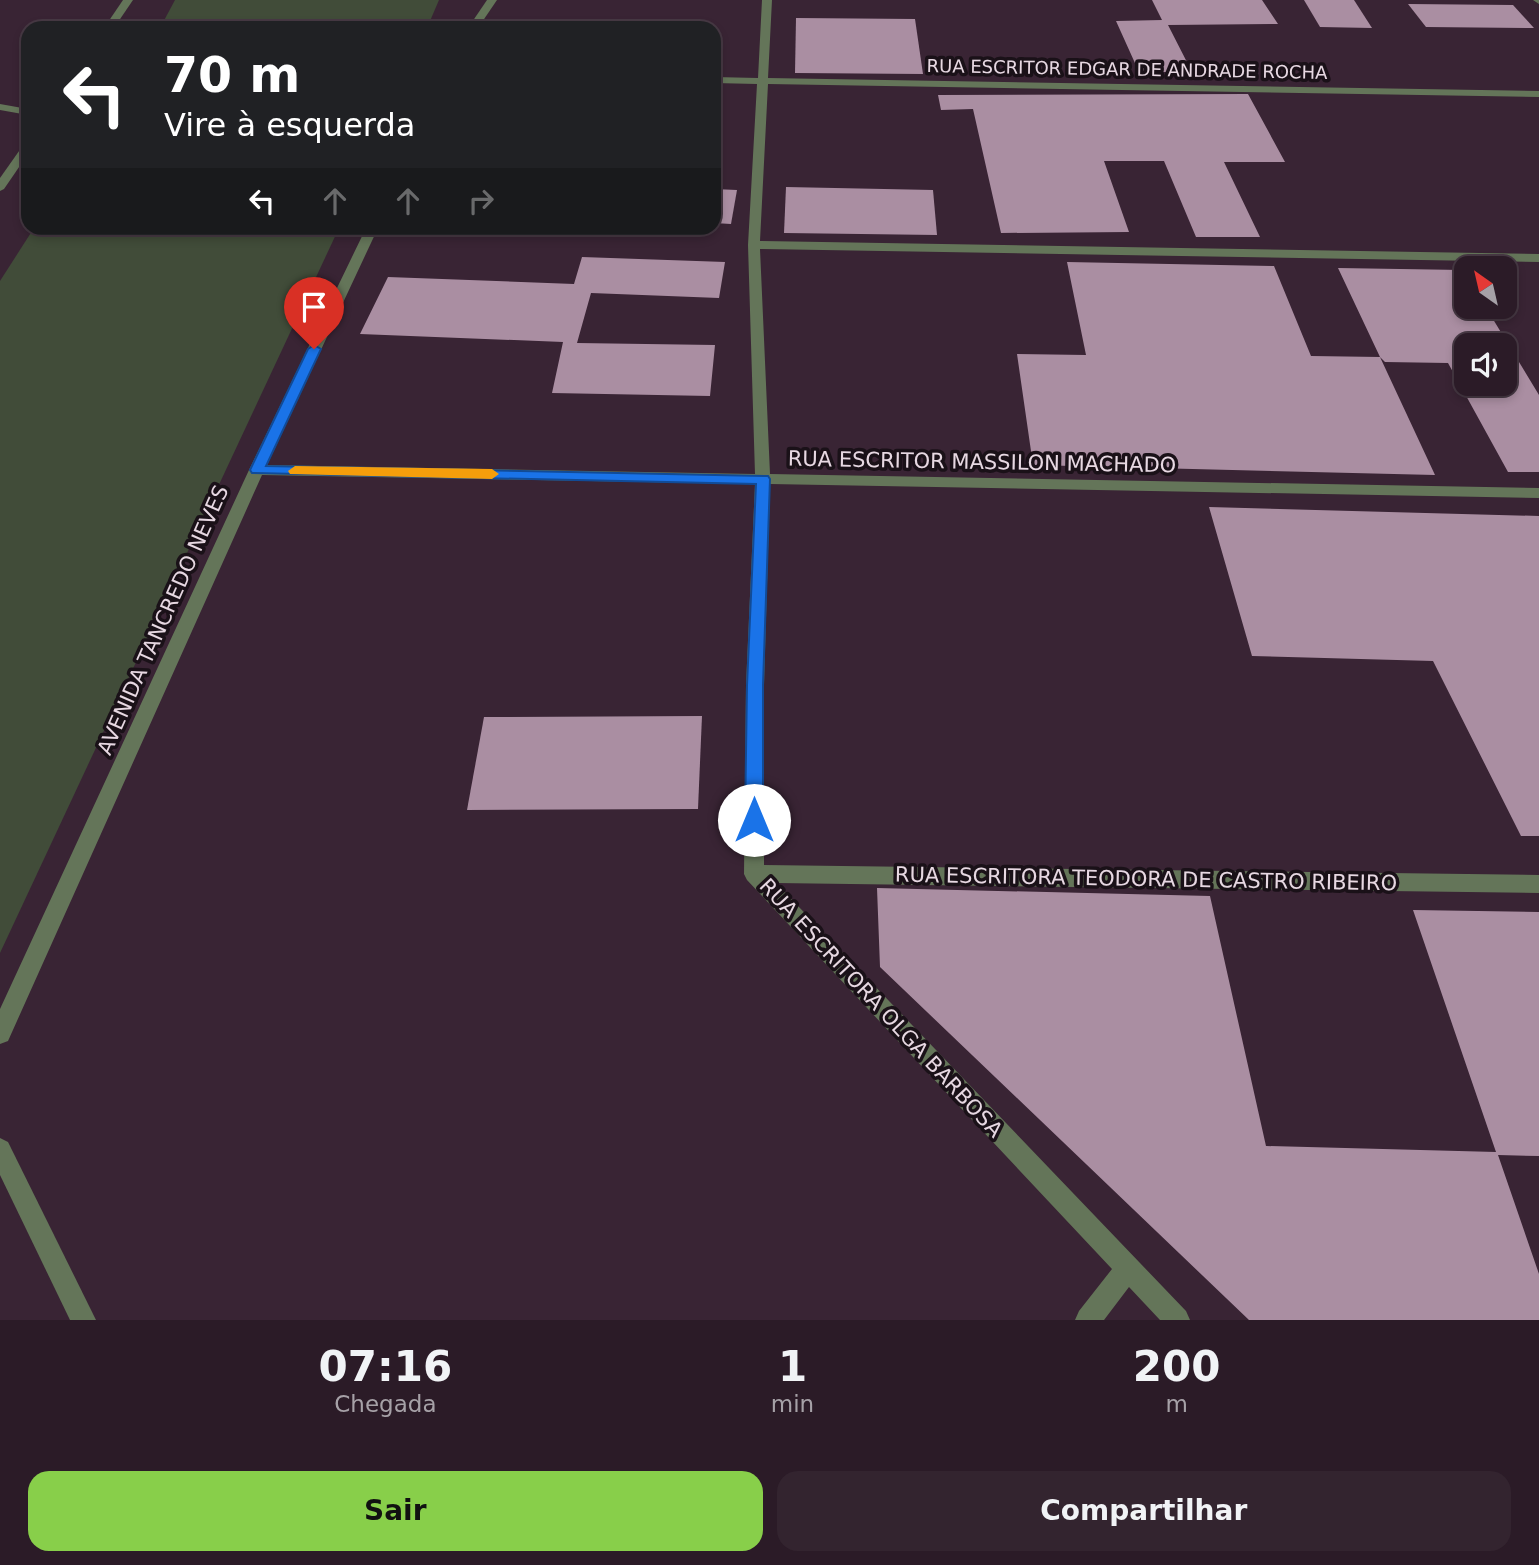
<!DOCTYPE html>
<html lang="pt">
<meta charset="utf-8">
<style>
:root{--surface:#2b1b27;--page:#33242f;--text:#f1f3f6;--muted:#a6a1a7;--line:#473944;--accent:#88cf4a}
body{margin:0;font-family:"DejaVu Sans",sans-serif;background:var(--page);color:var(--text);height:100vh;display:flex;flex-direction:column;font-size:26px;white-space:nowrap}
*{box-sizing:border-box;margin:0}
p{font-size:23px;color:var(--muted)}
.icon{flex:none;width:38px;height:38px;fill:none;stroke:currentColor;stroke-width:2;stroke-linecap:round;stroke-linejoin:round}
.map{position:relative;height:1320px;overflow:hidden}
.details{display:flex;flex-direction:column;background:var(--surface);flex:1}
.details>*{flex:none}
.banner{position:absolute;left:21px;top:21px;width:700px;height:214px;border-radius:21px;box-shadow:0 4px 10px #0003,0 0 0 2px var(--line);background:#202124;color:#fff;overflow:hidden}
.needle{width:46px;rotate:326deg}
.tools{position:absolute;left:1454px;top:256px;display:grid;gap:14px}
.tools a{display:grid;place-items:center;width:63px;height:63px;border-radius:14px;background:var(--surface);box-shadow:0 4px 10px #0003,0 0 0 2px var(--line);font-size:35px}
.pin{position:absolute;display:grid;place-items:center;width:60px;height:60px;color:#fff;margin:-72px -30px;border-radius:50% 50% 50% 0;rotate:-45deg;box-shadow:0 0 7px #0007}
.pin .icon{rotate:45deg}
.me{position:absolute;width:77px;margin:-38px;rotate:0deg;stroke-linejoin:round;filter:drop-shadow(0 0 5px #0008)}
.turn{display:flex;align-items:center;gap:24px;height:147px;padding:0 28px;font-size:32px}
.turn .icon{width:91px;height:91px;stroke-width:2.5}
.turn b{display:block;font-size:49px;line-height:60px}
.lanes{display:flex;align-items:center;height:66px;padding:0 28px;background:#0003;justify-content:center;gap:35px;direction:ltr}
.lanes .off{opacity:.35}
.eta{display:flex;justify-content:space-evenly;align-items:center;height:119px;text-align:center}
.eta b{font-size:42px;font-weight:700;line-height:49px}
.primary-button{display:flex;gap:14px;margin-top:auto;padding:14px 28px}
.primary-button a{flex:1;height:80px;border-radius:21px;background:var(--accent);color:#111;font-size:28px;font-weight:700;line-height:80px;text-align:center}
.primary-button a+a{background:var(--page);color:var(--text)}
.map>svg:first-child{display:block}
.green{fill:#414c39}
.building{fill:#aa8ea2;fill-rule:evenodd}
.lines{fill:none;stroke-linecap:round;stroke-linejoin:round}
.minor{fill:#647559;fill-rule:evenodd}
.route{fill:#1a73e8;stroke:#114b97;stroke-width:2}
.slow{fill:#f59e0b}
.labels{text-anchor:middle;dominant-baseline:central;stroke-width:7;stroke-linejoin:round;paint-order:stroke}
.far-street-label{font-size:18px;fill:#e7d8e2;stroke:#1a1118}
.street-label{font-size:21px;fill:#e7d8e2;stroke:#1a1118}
</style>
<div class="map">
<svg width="1539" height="1320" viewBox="0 0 1539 1320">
<rect width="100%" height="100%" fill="#392434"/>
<g class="green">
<path d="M175 0H439L427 28H160Z"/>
<path d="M34 228H339L0 953V281Z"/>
</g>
<g class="building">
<path d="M1152 0H1262L1278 24 1168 25 1192 72H1139L1116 21 1162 20Z"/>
<path d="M1304 0H1354L1372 28 1320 27Z"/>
<path d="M1408 4 1513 5 1534 28 1426 27Z"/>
<path d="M796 18 915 19 923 74 795 73Z"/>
<path d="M1248 94 1285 162H1224L1260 237H1196L1164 161H1104L1129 232 1001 233 973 109 941 110 938 95Z"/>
<path d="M786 187 933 190 937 235 784 233Z"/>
<path d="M714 189 737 190 731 224 714 223Z"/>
<path d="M582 257 725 262 719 298 591 293 577 343 715 345 710 396 552 393 563 342 360 334 388 277 574 284Z"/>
<path d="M1067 262 1274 266 1311 356 1380 357 1338 268 1462 270 1466 277V306H1485L1539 395V472H1508L1448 363 1385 362 1380 357 1435 475 1033 465 1017 354 1086 355ZM1466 345H1505V383H1466Z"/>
<path d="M1209 507 1539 516V836H1521L1433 661 1252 656Z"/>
<path d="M702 716 698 809 467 810 484 717Z"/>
<path d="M877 888 1210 896 1266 1146 1496 1152 1413 910 1539 912V1156L1498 1155 1539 1274V1320H1249L880 967Z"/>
</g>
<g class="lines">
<g class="minor">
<path d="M123 0H133L114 28H104Z"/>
<path d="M487 0H497L478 28H468Z"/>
<path d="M762 0H772L768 78 1539 91V97L768 84 760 241 1539 254V262L760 249 770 474 1539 488V498L770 484 764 685V865L1539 875V893L776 883 1186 1311 1190 1320H1160L1129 1287 1104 1320H1075L1079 1311 1112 1269 747 880 744 874 746 685 755 484 262 475 8 1041 0 1044V1009L249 470 366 228H378L267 465 755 474 748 245 757 84 714 83V77L758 78Z"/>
<path d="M1533 0H1539V4Z"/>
<path d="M0 104 28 109V115L0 110Z"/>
<path d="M28 143V154L4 189 0 191V178L24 144Z"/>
<path d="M0 1138 8 1142 96 1320H70L0 1175Z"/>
</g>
</g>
<path class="route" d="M314 345 321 349 266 466 768 476 770 479 763 685V820L760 825 754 828 748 825 745 820 747 685 756 484 252 473 250 470 308 349Z"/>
<path class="slow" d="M295 466 492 469 499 474 492 479 290 474 288 471Z"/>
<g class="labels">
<g class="far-street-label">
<text transform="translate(1127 69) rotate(1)">RUA ESCRITOR EDGAR DE ANDRADE ROCHA</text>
</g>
<g class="street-label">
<text transform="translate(982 462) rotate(1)">RUA ESCRITOR MASSILON MACHADO</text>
<text transform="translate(163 620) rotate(-66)">AVENIDA TANCREDO NEVES</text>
<text transform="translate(1146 879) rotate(1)">RUA ESCRITORA TEODORA DE CASTRO RIBEIRO</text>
<text transform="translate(881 1008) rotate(47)">RUA ESCRITORA OLGA BARBOSA</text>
</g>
</g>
</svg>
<div class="tools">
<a><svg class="needle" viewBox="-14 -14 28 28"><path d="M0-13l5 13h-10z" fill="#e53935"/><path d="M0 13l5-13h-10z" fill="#a6a1a7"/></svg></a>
<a><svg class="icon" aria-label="sound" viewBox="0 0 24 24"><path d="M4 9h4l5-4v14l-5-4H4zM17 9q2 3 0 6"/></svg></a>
</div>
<div class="pin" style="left:314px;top:349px;background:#d93025"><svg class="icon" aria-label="arrive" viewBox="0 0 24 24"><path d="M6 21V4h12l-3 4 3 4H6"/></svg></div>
<svg class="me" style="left:754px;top:820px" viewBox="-20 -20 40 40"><circle r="19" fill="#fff"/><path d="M0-13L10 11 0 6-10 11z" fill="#1a73e8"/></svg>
<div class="banner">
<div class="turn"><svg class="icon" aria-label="left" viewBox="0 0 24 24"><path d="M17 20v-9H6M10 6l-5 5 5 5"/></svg><div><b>70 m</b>Vire à esquerda</div></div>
<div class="lanes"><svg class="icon" aria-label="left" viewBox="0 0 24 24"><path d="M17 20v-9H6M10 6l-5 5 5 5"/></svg><svg class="icon off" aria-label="ahead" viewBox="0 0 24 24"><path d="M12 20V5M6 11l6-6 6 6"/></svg><svg class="icon off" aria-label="ahead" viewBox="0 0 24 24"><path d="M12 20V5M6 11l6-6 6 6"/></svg><svg class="icon off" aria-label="right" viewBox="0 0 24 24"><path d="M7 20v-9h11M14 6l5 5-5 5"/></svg></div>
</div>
</div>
<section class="details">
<div class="eta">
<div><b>07:16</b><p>Chegada</p></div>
<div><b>1</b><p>min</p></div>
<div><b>200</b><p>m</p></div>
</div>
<div class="primary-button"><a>Sair</a><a>Compartilhar</a></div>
</section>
